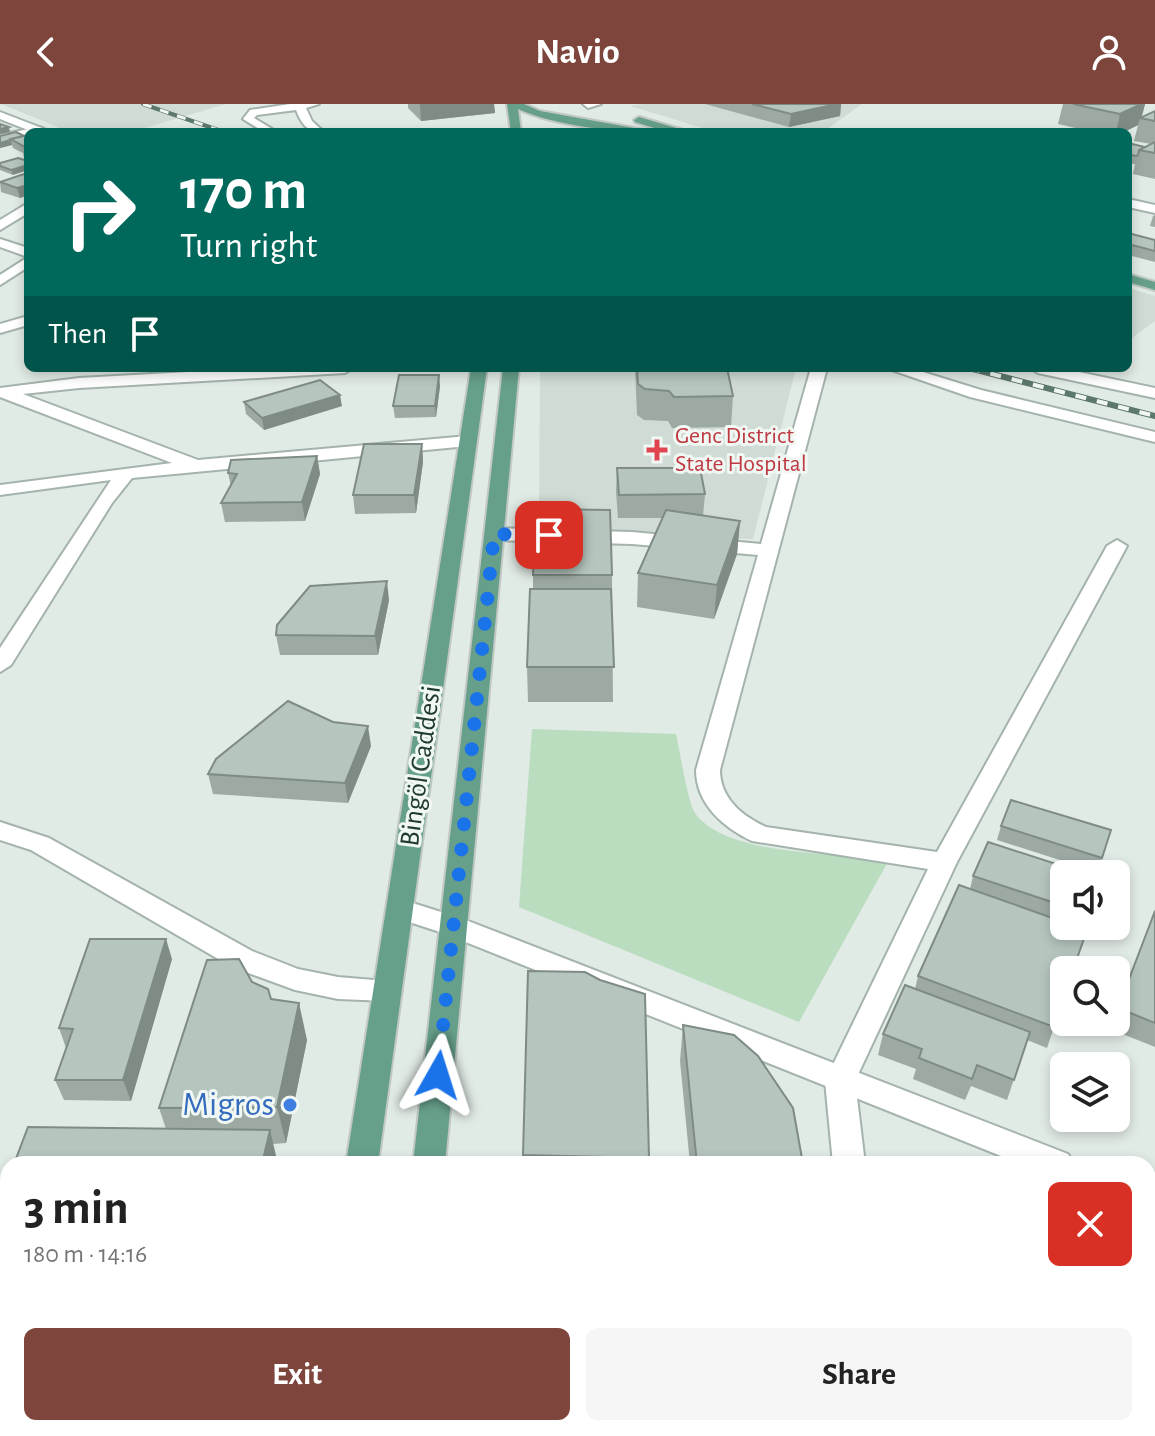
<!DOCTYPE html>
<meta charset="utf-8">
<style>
:root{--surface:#fff;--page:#f6f6f6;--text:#222;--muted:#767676;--accent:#7e453c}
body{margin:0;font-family:"Alegreya Sans",sans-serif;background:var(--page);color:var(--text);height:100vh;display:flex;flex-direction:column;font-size:30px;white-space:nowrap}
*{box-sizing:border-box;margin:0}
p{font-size:26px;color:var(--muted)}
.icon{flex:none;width:44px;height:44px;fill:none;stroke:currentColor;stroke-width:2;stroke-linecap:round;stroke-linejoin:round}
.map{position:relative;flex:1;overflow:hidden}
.sheet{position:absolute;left:0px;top:1052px;width:1156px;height:280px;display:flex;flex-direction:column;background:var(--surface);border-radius:24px 24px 0 0;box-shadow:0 4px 12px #0003}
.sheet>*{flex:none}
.guide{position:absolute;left:24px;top:24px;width:1108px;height:244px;border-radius:12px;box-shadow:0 4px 12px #0003;background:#00695c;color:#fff;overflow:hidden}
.fabs{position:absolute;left:1050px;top:756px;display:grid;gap:16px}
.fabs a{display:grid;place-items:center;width:80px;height:80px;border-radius:12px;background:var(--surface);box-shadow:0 4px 12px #0003;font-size:40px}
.pin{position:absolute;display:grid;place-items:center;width:68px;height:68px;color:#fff;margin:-34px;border-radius:16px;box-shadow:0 4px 12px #0006}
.me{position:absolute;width:88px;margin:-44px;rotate:6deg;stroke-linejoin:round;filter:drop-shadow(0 0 6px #0008)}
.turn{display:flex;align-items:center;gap:28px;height:168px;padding:0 24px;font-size:36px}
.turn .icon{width:104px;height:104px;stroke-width:2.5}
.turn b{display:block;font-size:56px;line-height:68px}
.then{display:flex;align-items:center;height:76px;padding:0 24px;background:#0003;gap:16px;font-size:30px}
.round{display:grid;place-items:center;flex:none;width:84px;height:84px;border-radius:12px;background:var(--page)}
.overview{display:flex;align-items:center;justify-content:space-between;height:136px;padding:0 24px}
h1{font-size:48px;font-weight:700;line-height:60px}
.primary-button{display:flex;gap:16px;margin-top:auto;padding:16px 24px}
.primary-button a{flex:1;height:92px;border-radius:12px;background:var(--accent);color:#fff;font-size:32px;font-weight:700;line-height:92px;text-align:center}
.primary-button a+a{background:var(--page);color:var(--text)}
header{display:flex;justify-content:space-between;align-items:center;height:104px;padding:0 24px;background:var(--accent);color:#fff;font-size:36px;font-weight:700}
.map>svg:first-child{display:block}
.built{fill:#cfdbd4}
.green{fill:#badcbf}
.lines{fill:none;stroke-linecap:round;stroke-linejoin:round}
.minor-casing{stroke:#a4b3ab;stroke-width:4}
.tertiary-casing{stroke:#a4b3ab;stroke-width:4}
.primary-casing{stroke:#c1c8c5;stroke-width:4}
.minor{fill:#fff;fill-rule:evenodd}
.tertiary{fill:#fff;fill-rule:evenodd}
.primary{fill:#669f8a;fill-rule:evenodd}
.rail-far1-casing{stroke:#5c776c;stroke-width:4}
.rail-casing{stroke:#5c776c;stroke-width:6}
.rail-far1{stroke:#f1f8f4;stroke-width:3;stroke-dasharray:9;stroke-linecap:butt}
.rail{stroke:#f1f8f4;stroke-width:4;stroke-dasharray:11;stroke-linecap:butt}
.wall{fill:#9daaa3}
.shaded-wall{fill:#7f8b85}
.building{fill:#b6c6be;stroke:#7f8b85;stroke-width:2}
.route{stroke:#1a73e8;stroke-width:14;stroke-dasharray:0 25.2}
.health-dot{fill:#e0444e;stroke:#f1f8f4;stroke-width:3}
.shop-dot{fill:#3f7fe0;stroke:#f1f8f4;stroke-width:3}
.labels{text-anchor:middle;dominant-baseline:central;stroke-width:6;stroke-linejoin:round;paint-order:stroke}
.far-health-label{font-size:24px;fill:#be3a42;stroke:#f1f8f4;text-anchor:start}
.street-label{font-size:28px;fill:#223b31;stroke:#f1f8f4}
.near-shop-label{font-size:34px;fill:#366cbe;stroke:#f1f8f4;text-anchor:end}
</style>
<header><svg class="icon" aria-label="back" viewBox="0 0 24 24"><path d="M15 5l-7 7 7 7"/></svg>Navio<svg class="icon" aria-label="person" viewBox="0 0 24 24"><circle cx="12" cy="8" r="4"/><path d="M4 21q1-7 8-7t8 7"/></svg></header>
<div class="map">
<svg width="1155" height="1332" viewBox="0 0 1155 1332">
<rect width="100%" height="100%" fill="#e1ebe5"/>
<g class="built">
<path d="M1 0H226L131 28H70Z"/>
<path d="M642 0H862L823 28H716L630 2Z"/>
<path d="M1128 184 1155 192V217L1128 237Z"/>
<path d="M540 264H796L753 435 539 428Z"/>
</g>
<path class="green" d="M532 625 676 630C680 647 687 696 695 709 724 752 841 750 890 754L799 918 519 803Z"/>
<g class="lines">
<defs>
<g id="minor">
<path d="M290 0H319L306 4 312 17 324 28C307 28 302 21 296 6L257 11 254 14 277 28H264L243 15 250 6Z"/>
<path d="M583 0H601L588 4Z"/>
<path d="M38 23 42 24V28H28V31L0 37V31Z"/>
<path d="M1128 95 1155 101V109L1128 103Z"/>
<path d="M28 99V109L0 126V116Z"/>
<path d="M0 135 28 144V163L0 181V171L28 153 0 143Z"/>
<path d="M28 212V221L0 229V220Z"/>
<path d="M260 264H353L345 269 79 284 23 290 198 356 468 332 477 337 468 342 132 374 112 399 11 561 0 568V544L111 376 0 391V381L172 359 0 293V284L79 274Z"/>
<path d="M811 264H827L720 666C720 694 742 712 766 723L937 748 1107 442 1117 436 1127 442 957 758 855 977 865 1060H833L825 977 928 765 752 737C724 724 696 700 696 666L758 451 632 440 494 436 484 430 494 424 632 428 761 440Z"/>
<path d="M886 264H910L981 286 1155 328V338L970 293Z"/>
<path d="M1030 264H1060L1155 284V294L1038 269Z"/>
<path d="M0 718 49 734 252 847 298 865 338 873 398 878 402 886 398 894 388 897 338 895 295 886 232 863 31 746 0 736Z"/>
<path d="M867 1324H905L906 1332H868Z"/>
</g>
<g id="tertiary">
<path d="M0 8 47 26 48 28H33L0 15Z"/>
<path d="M400 795 463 815 1068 1050 1073 1060H1021L443 829 391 812 387 805 391 798Z"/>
<path d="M1148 1080 1155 1083V1113L1148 1110Z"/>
</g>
<g id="primary">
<path d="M507 0H524L540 7 656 28C616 28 555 22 518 5L521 28H511Z"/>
<path d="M639 13 683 26 684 28H667L635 18 634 16Z"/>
<path d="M1128 170 1155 178V186L1128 178Z"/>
<path d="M471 264H487L378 1060H346Z"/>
<path d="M503 264H519L445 1060H413Z"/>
<path d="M305 1324H343L341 1332H303Z"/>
<path d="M382 1324H420L419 1332H381Z"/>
</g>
</defs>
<use href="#minor" class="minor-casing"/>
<use href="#tertiary" class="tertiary-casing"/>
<use href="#primary" class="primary-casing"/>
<use href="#minor" class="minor"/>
<use href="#tertiary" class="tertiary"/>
<use href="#primary" class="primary"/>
<defs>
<path id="rail-far1" d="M143 0 224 28"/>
<path id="rail" d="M969 264 1155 312"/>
</defs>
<use href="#rail-far1" class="rail-far1-casing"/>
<use href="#rail" class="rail-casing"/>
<use href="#rail-far1" class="rail-far1"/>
<use href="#rail" class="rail"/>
</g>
<g class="wall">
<path d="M408 0H494L495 9 421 17 408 4Z"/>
<path d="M705 0H841L840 12 789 23Z"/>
<path d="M1063 0H1145L1142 13 1155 7V75L1133 70 1135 60H1128V39L1145 43 1151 40 1134 37 1138 21 1124 28H1093L1058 20Z"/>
<path d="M28 31V56L24 54 23 49 13 44 12 41 0 44V32Z"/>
<path d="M18 54 13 71 0 66V59Z"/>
<path d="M28 71V91L20 94 1 88 0 78Z"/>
<path d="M1155 111V123L1150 122 1153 112Z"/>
<path d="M1128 129 1155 136V158L1128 151Z"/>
<rect x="404" y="264" width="39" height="4"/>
<path d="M635 264H727L733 292 731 323 672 324 668 317 644 316 637 311Z"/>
<path d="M440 282 436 313 395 314 393 302Z"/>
<path d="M244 298 342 302 264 326 246 310Z"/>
<path d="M422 340 423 358 416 409 355 410 353 391Z"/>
<path d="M317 352 320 370 305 417 225 418 221 399 231 382 228 369Z"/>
<path d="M617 364 705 390 703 412 740 417 737 450 714 515 637 503 638 469 662 414H618L616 388Z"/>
<path d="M533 471H612L613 598H528L527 563 533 485Z"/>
<path d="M389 496 378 551H280L276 531Z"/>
<path d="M371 642 348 699 213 690 208 670Z"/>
<path d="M1001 722 1102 754 1097 768 997 736Z"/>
<path d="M1064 770V894L1047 944 1027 936 1007 996 971 982 965 996 913 975 916 965 878 951 883 930 915 885 918 872 970 785 973 772Z"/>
<path d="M1155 805V943L1110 925 1113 918H1116V909Z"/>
<path d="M172 855 131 997 64 996 55 976 66 944 59 924Z"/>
<path d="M252 878 271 895 307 936 286 1039 273 1040 166 1025 159 1004Z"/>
<path d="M683 921 803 1060H690L680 957Z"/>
<path d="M523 1051 649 1054V1060H523Z"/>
<path d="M0 1130H8V1165L0 1152Z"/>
<path d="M0 1190H8V1324H227L225 1332H0Z"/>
<path d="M1148 1221 1155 1237V1306L1148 1307Z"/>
</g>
<g class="shaded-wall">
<path d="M420 0H494L495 9 421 17Z"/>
<path d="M837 0H841L840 12 789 23 791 10Z"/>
<path d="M1141 0H1145L1141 14H1140L1138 21 1124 28H1116L1120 10Z"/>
<path d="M9 23 10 28 0 30V25Z"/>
<path d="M11 36 12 41 0 44V39Z"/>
<path d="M28 61V66L13 71 11 66Z"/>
<path d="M28 81V91L20 94 17 84Z"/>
<path d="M439 271 440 282 436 313 435 302Z"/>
<path d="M340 291 342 302 264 326 262 314Z"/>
<path d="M422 340 423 358 416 409 414 391Z"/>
<path d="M317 352 320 370 305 417 302 398Z"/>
<path d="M740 417 737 450 714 515 717 481Z"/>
<path d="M387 477 389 496 378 551 375 532Z"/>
<path d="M368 622 371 642 348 699 345 679Z"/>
<path d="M166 835 172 855 131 997 123 976Z"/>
<path d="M299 899 307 936 286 1039 277 1003Z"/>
<path d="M270 1026 278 1060H262Z"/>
<path d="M207 1324H227L225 1332H210Z"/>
</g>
<g class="building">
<path d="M752 0H837L791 10Z"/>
<path d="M1073 0H1141L1120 10Z"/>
<path d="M1155 7V17L1140 14Z"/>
<path d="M0 20 9 23 0 25Z"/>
<path d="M16 28 24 32 0 39V32Z"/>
<path d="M28 31V41L23 42 11 35Z"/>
<path d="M1155 38V49L1139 46Z"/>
<path d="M1128 39 1145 43 1139 46 1138 51 1136 52 1128 50Z"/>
<path d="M18 54 28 57V61L11 66 0 62V59Z"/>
<path d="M24 70 28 71V81L17 84 0 78Z"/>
<path d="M1128 129 1155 136V147L1128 140Z"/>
<path d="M637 264H727L733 292 674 293 669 287 645 285 638 280Z"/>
<path d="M399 271H439L435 302H393Z"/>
<path d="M320 276 340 291 262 314 244 298Z"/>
<path d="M364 340H422L414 391H353Z"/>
<path d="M317 352 302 398 221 399 237 370 228 369 231 356Z"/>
<path d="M617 364H700L705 390 619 391Z"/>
<path d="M536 405 610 406 612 471H533Z"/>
<path d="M666 406 740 417 717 481 638 469Z"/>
<path d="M387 477 375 532 276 531 277 521 310 482Z"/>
<path d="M530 485H611L614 563H527Z"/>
<path d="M288 597 333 618 368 622 345 679 208 670 216 655Z"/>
<path d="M1011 696 1111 726 1102 754 1001 722Z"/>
<path d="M988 738 1087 770H1064V802L973 772Z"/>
<path d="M959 781 1064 818V822H1075L1087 826 1073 866H1064V894L1054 923 918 872Z"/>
<path d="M1155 807V919L1118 904Z"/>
<path d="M90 835H166L123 976H55L73 925 59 924Z"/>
<path d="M239 855 252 878 268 885 271 895 299 899 277 1003 159 1004 207 856Z"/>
<path d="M528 867 585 868 600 876 645 890 649 1054 523 1051Z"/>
<path d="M905 881 1030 928 1014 976 977 961 972 975 919 954 922 945 883 930Z"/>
<path d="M683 921 734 931 758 952 793 1004 803 1060H697Z"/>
<path d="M28 1023 270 1026 262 1060H14Z"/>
<path d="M8 1076V1130H0V1098Z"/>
<rect x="0" y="1190" width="8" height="132"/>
<path d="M1148 1221 1155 1237V1289L1148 1290Z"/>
</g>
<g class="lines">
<path class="route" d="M438 971 494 430 549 431"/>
</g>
<path class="health-dot" d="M653 334h8v8h8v8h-8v8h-8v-8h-8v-8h8z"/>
<circle class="shop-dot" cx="290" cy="1001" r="8"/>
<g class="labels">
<g class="far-health-label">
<text x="675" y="332">Genc District<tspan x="675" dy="28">State Hospital</tspan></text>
</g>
<g class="street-label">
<text transform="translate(421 662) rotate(-82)">Bingöl Caddesi</text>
</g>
<g class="near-shop-label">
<text x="274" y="1001">Migros</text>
</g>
</g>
</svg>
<div class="fabs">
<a><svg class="icon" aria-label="sound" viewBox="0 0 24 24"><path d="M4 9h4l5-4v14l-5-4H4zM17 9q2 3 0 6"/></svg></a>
<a><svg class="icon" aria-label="search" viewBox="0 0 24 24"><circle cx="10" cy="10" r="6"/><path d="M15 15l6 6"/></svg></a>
<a><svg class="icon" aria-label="layers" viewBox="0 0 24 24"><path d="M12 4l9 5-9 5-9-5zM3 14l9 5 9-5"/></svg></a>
</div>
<div class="pin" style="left:549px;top:431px;background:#d93025"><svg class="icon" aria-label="arrive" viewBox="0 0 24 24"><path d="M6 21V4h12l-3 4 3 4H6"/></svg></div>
<svg class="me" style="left:438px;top:971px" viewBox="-20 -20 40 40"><path d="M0-17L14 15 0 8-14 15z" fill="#1a73e8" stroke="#fff" stroke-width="4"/></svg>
<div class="guide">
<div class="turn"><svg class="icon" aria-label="right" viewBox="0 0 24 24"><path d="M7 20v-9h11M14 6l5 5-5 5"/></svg><div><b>170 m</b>Turn right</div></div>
<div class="then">Then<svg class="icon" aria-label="arrive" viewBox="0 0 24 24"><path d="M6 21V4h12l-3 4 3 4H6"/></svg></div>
</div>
<section class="sheet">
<div class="overview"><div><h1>3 min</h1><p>180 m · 14:16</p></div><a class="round" style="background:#d93025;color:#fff"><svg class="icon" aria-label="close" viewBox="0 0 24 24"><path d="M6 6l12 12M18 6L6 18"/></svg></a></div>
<div class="primary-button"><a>Exit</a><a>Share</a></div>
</section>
</div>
